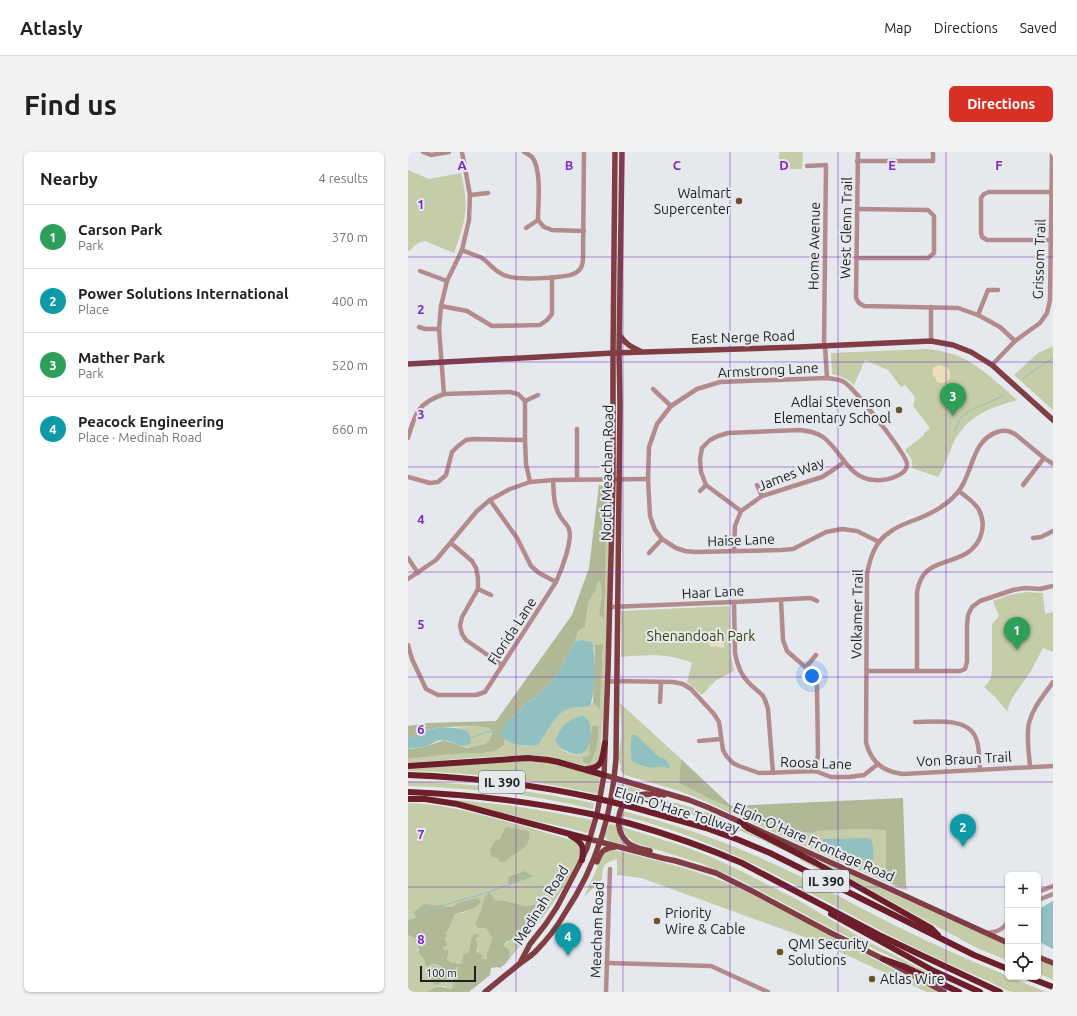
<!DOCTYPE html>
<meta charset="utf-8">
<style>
body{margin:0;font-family:Ubuntu,sans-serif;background:#f2f2f2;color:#202124}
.controls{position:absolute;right:12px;bottom:12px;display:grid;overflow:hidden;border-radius:6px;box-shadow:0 1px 3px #0004}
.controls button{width:36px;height:36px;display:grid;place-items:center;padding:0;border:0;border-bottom:1px solid #e0e0e0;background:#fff;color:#202124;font:20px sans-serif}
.scale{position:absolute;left:12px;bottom:10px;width:56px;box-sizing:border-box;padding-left:4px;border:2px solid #1c1e20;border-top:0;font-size:11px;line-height:14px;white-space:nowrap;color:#1c1e20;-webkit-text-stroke:3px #e5e9ee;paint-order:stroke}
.you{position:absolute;left:404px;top:524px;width:14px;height:14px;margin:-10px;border:3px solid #fff;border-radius:50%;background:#1a73e8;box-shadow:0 0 0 6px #1a73e833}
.badge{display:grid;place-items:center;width:26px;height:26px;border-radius:50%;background:#d93025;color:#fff;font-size:13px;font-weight:700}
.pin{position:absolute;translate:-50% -33px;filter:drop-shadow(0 1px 2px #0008)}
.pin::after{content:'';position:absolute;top:21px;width:14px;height:12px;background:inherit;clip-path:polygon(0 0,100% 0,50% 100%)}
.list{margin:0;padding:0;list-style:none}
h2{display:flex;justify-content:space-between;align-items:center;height:52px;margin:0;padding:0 16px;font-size:17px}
h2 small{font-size:13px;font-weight:400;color:#757577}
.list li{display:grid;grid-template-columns:26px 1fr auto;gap:12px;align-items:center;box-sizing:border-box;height:64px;padding:0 16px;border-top:1px solid #e0e0e0}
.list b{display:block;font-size:15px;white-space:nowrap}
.list p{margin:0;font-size:13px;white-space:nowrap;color:#757577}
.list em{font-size:13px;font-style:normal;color:#757577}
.icon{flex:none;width:22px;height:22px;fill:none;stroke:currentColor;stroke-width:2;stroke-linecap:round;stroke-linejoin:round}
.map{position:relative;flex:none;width:645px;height:840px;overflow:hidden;border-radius:6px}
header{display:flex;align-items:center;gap:24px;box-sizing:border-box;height:56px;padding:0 20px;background:#fff;border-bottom:1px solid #e0e0e0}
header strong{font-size:19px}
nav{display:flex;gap:22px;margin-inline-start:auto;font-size:14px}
.intro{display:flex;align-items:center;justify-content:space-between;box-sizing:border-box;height:96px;padding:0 24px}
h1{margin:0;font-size:28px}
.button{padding:10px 18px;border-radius:6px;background:#d93025;color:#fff;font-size:14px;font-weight:700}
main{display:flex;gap:24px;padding:0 24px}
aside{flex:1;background:#fff;border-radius:6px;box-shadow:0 1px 3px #0004}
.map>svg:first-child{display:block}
.green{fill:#c4cca8;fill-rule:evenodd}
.forest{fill:#b1b895}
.sand{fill:#e9dfba}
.water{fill:#90c0c0}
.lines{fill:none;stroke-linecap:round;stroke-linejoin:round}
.stream{stroke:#90c0c0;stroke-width:1}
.minor{stroke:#b48b8c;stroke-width:4.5}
.major{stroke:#803d42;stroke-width:5.5}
.highway{stroke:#6c1e29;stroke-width:6}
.highway-bridge{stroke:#6c1e29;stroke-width:6}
.grid{fill:none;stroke:#7b2cbf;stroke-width:1;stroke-opacity:0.55}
.poi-dot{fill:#6c5224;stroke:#e5e9ee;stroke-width:1.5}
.labels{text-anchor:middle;stroke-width:4;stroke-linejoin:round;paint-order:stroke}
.shield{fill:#e5e9ee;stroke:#585b5e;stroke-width:1}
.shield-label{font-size:13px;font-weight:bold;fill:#1c1e20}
.poi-label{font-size:14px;fill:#1c1e20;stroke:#e5e9ee;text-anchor:start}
.street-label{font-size:14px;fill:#1c1e20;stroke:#e5e9ee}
.park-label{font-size:14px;fill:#384002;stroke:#e5e9ee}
.grid-label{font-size:13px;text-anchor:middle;font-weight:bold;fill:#7b2cbf;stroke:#e5e9ee;stroke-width:4;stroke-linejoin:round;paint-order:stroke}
</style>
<header>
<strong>Atlasly</strong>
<nav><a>Map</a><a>Directions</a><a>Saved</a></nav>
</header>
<div class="intro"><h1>Find us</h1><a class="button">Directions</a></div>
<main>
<aside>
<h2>Nearby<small>4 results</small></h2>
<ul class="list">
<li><span class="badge" style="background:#2e9e5b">1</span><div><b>Carson Park</b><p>Park</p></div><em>370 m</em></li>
<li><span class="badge" style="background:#0f9aa8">2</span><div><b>Power Solutions International</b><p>Place</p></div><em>400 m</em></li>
<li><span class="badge" style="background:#2e9e5b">3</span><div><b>Mather Park</b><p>Park</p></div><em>520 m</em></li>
<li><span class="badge" style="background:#0f9aa8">4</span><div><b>Peacock Engineering</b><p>Place · Medinah Road</p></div><em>660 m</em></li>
</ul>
</aside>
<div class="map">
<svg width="645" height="840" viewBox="0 0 645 840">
<rect width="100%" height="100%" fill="#e5e9ee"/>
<!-- green -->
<g class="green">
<polygon points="371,0 395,0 394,17 371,17"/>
<path d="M0 18 21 27 53 21C55 28 56 36 57 43 60 63 53 82 46 101L17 89 10 91 1 99H0Z"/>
<polygon points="645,194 645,258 606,223 630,201"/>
<path d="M518 197C556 200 571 215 599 239L601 240V241L609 248C580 257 557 264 544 294 539 306 537 314 530 325L504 316C505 308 502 304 497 298L516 283V281L522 276 505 254 507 245 497 233 493 235 480 218 457 208 446 233C441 227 432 224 424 222L423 201Z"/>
<path d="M199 335 201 336 200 438 196 552 192 603C190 611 186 615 178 614L144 606 126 603 75 605 0 611V607L44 602 75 601 87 599 96 593 97 587C107 592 118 596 130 593 139 581 147 560 163 556 169 554 176 556 182 554L185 549 186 552 192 556 195 492 187 493V500L184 490 175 488 167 489 170 479 177 475 180 451 188 437 189 429 194 432V442L191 463 196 466 197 440ZM175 563 181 571 183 578 184 574H191L189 596 182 611 175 610 174 605 182 603 181 599 183 590C180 594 178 601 172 602 163 605 151 597 147 589 152 574 160 569 175 563Z"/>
<polygon points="618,440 635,441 637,462 645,460 645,500 635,496 623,519 604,546 599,559 587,545 576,535 580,531 583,526 584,518 584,472 591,464 585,449 601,443"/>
<path d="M321 454 323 504 326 519 307 529 294 543 279 530 284 511C258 501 240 503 213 505V459Z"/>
<path d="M212 551 273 607 271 631 304 648 339 663 342 660 361 670 392 680 405 681 409 679 447 677 478 678 491 734H498L500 738 493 737 287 645 268 638 217 623 212 618 213 614C209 606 212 595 213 586 214 575 212 563 212 551Z"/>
<path d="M67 574 81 576 84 579 83 586 79 592C70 594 59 598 51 593H60L63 591 59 578 46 576Z"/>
<path d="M118 609 140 611 192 624 190 642C127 629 64 620 0 619V616Z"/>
<path d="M0 629C63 631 125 639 186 651L185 657C124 642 62 636 0 634Z"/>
<polygon points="210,631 233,638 225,642 217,648 207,646"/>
<path d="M233 645 248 646 262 649 301 661 327 673 346 683 364 690 414 718V719L392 708 393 707C362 691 329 676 296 666 272 659 248 654 224 649Z"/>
<path d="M46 648C93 651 138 659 184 668L181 680H179V681L156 675 124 668 46 649Z"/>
<path d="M0 651C32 652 55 658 85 666 111 673 137 680 163 688 167 690 170 692 171 697 175 710 150 744 142 755L136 751 117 754 98 749 87 748 81 741 75 749 72 761 67 771 70 775 78 776 84 786 79 800V809C70 804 67 796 68 785L65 783 64 789 61 795V800L54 811 49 812 46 810 44 811 39 807 41 799H35V796L36 780H39C43 774 44 768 47 762L55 761 71 752 70 746C61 747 51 749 44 755L32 754 0 769ZM97 675 108 700 101 705 97 710H92L89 706 87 689 92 686Z"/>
<path d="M215 659C257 670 299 683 339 700 389 721 437 748 486 773 536 798 587 819 638 840 627 840 615 840 605 840 597 839 587 832 580 829 552 817 524 804 497 791 405 745 316 687 214 664Z"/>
<polygon points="201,672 208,673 212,685 219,693 201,689 198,686 197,684"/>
<polygon points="214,675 278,695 308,707 337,721 390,748 457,788 552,837 428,779 328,726 292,711 227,691 218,683"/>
<path d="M204 698 211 699C253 710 295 719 335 738L529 840H519L410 790 233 726 209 723V707C195 711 195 714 194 727L176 745 194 705 199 699Z"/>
<polygon points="419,712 600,794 600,809 567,795 506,762 418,713"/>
<path d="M0 783 8 787 7 791C11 798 13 809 23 812 29 813 32 813 38 818L36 821H33V828C46 828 43 824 48 815L52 814 46 826 44 837 37 834 30 835 22 837 18 840H0Z"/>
<path d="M116 784H120L102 806 101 797 97 795 96 793C101 788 109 785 116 784Z"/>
<polygon points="630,808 645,814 645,828 630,821"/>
</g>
<!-- forest -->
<g class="forest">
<polygon points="191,333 199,335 197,440 196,467 191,463 194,442 193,432 190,429 188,437 180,451 177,475 170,479 167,489 147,526 126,547 117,551 113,558 105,565 93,581 97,587 96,593 87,599 75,601 44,602 0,607 0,597 16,595 36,588 51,593 55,595 59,596 78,592 83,586 84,579 81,576 67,574 34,575 18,578 0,586 0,574 20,571 88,569 164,463 181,416"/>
<polygon points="195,492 192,557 186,552 185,549 187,493"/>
<path d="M184 574H191L189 596 182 612 175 610 174 605 182 603C180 598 183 580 184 574Z"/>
<polygon points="273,607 323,654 495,646 498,734 491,734 478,729 478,678 447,677 409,679 405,681 392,680 361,670 342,660 340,663 304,648 271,631"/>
<path d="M97 675 120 679C123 683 121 690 118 694 111 700 104 702 97 710H92L89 706 84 705 82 698 87 689 92 686Z"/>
<polygon points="117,719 124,724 101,732 100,725"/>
<path d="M81 740 87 748 98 749 117 754 136 751 142 755 120 784H116L111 789 107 786 98 790 96 793 97 795 101 797 102 806 96 813 92 816 89 815 83 816 82 823 61 840H18C25 834 35 834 44 837L46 826 51 815H48V817C41 824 46 828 33 828V831L29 833C25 831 23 830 22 825L26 821 30 820 33 821H36L38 818C34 814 28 812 23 812L21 814 17 813V809L11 801V798L7 790 8 787 0 783V769L8 766 6 760 16 752 44 755C51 749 61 747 70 746L73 750C68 756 56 760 47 762 44 768 43 774 39 780H37L39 784 36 787 38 789 39 793 35 796 36 799 39 797 41 799 39 807 44 811 46 810 49 812 54 811 55 803 61 800C61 794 63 788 65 783L68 782 71 783V785H68V788L69 789C70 793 68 796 69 800 73 801 74 803 75 807H77L79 808V801L84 786 78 776H70L67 771 72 761 75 749Z"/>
</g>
<!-- sand -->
<g class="sand">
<path d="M529 213H532L534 214 538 215 542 219V226C539 231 535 232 529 230L527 225 525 224 524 218 526 215 529 214Z"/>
<path d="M309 480 315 482V491L316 493V495L313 496 312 495H303C298 489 301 482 309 480Z"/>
</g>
<!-- water -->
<g class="water">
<path d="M175 488 184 490C188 501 187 543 182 554 176 556 170 554 163 556 147 560 139 581 130 593 121 595 103 593 96 586 95 585 94 583 93 581L95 574 113 558 117 551 126 547 147 526 167 489Z"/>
<path d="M175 563C177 565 179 568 181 570 185 580 183 601 171 602 166 603 163 601 158 599 153 597 150 594 147 589 152 574 160 568 175 563Z"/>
<path d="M34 575 46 576 59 578 62 584 63 591C54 598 44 588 35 588 28 588 23 593 16 595 11 596 5 595 0 597V586L18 578Z"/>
<polygon points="224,583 228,583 251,605 257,607 260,611 262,615 260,616 251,614 243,616 232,613 224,609 223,606 223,588"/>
<path d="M415 686 416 687 459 686C460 687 461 687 462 687 466 690 466 707 464 711L414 689Z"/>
<polygon points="645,749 645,797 630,789 630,759 636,754"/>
</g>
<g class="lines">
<!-- stream -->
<g class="stream">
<polyline points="615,226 645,206"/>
<polyline points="547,278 553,265 563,258 595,244"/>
<path d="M62 586C74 583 79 576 93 581"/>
<polyline points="0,769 8,766 32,754 81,740 124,724"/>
</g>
<!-- minor -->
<g class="minor">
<polyline points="15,0 23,3 41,0"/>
<path d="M116 0C119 2 122 3 124 5 134 17 130 53 130 68L136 75 144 78 176 79"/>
<polyline points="450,0 448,146 451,151 456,154 550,156 570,163 592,175 607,189"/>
<polyline points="449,9 525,9 525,0"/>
<polyline points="399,14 418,13 416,194"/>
<polyline points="62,43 80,41"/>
<polyline points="118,76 130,68"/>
<polyline points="643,88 579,88 574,85 573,81 573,46 576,42 581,40 644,40"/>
<path d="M54 98C60 101 68 103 74 106 83 112 87 121 99 124 110 128 160 127 169 120 174 117 175 111 175 106L176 0"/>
<polyline points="448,106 520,106 526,101 526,64 520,58 449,57"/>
<polyline points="12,119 39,129"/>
<polyline points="33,154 59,159 84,174 132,173 139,168 144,162 144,125"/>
<polyline points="523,155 523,189"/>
<polyline points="570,163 580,138 590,138"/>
<polyline points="11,175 17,177 31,177"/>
<polyline points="417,194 419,226"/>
<polyline points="584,213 607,189 632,171 639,161 642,148 644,0"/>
<polyline points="245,237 263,254"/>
<polyline points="36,242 31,177 33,154 39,129 54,98 61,68 62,43 54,0"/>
<polyline points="117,249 130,243"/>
<polyline points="169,277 169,327"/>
<path d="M0 286C7 261 10 251 36 242L102 240 110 242 117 249V288L118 312 122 330"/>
<path d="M645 312 636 306 607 282C600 278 596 278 589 280 563 289 565 322 550 340 538 355 521 363 504 369 496 372 488 375 482 380 467 389 462 406 459 422L458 590C461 603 469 615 482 619 486 621 491 621 495 622L645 614"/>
<polyline points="0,325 22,331 30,330 38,323 44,300 50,294 58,288 66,287 117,288"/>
<polyline points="349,333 354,344"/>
<polyline points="615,333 636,306"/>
<polyline points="292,339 298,333"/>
<polyline points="82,348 109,386 123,414 131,421 148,430"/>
<path d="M333 359 298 333 293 320 292 307 294 296 302 288 310 284 320 281 392 278C400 279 408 280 415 285 434 299 440 327 467 328 476 329 500 324 499 312 499 303 446 236 436 230 432 227 424 227 419 226L312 230 289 237 263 254 249 272 241 295 240 327 242 364 247 378 254 387 268 396 277 399 287 400 373 398 385 397 418 380 434 377 449 379 471 390"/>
<polyline points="625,386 633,385 645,379"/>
<polyline points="43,391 64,409 68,416 70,426 70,437 54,465 52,474 54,482 58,488 94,513"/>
<polyline points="326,399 327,374 333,359 354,344 414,325 425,318 436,310"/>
<polyline points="241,401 254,387"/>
<polyline points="0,406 10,421"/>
<polyline points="0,427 28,408 69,359 82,348 102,337 122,330 145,328 240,327"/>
<polyline points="70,437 83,443"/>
<polyline points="373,448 375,488 379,499 404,521 409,534 410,603 407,619"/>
<path d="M326 450 327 501C329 512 332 522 340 530 351 542 355 538 360 557L365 621"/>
<polyline points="202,455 326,450 403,446 409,449"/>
<path d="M0 493 4 507 18 537 30 543H68L77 540 148 430C153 419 165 389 161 377 159 372 154 368 152 364 145 352 146 341 145 328"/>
<polyline points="398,515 408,503"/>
<polyline points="459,519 552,519 557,517 559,510 559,473 560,463 564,455 572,449 605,438 617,436 632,437 645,434"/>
<path d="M509 519V440C514 408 538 414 559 401 573 392 579 374 571 358 567 350 558 345 551 339"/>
<polyline points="199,530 206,529 265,530 275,532 283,537 306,562 311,570 315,598 319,605 325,611 331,614 351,621 407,619 423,625 441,625 456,623 470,612"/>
<polyline points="252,550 253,530"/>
<path d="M507 570C524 570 558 565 567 584 572 593 571 607 572 618"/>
<polyline points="291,589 313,587"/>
<path d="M622 615C621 601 618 584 621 571 625 555 636 543 645 530"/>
<polyline points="630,740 645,734"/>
<polyline points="630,748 645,742"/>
<path d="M579 781C589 780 595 778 600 769"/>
<polyline points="199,811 303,814 360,840"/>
<polyline points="198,840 202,717"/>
</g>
<!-- major -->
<g class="major">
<path d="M212 184C218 192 223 195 232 199"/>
<polyline points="0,212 205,201 391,195 523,189 545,193 563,200 584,213 645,268"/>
<polyline points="196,623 281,648 299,655 482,737 600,791"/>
<polyline points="181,687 254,706 268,709 308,721 344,739 423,781 475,807 536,840"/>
<path d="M242 699C234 697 225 696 219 690 206 677 208 653 225 645 234 640 246 643 256 643"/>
<path d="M189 710C193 700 195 696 207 695"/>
<polyline points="630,805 645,811"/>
<polyline points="113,809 122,792 137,773 149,755 171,713 179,696 189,662 196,623 200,518 205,328 205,201 207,0"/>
<path d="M77 840C88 831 99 822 110 813 116 808 122 805 127 800 139 788 149 775 157 761 189 713 204 663 208 606L212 251 211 201 214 0"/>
</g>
<!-- highway -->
<g class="highway">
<polyline points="0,614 120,606 140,608 150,610 196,623"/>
<path d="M179 617C196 616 194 605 197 591"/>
<path d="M0 623C63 625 126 633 187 646"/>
<path d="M0 640C62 642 123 650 183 662"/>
<polyline points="0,647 17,647 49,652 181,687"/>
<polyline points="224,655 298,676 331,688 362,701 566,803 600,817"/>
<polyline points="332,670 340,676 408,711 523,776 530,783"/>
<path d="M220 671C259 682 297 695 334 711L471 783 515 804 592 840"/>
<path d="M163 684C175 691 176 694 174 708"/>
<polyline points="423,762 526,819 572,840"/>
<polyline points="475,807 495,814 551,840"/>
<polyline points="619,825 645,835"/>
</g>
<!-- highway-bridge -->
<g class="highway-bridge">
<polyline points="187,646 224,655"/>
<polyline points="183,662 220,671"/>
</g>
</g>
<!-- grid -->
<path class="grid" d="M108 0V840M215 0V840M322 0V840M430 0V840M538 0V840M0 105H645M0 210H645M0 315H645M0 420H645M0 525H645M0 630H645M0 735H600M630 735H645"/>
<!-- markers -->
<g class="poi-dot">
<circle cx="331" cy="49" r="4"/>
<circle cx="491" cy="258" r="4"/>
<circle cx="249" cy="769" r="4"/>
<circle cx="372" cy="800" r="4"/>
<circle cx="464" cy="827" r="4"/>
</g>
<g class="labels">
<!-- shield labels -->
<g class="shield">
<rect x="71" y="619" width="46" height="22" rx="3"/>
<rect x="395" y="718" width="46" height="22" rx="3"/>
</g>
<g class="shield-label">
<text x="94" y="635">IL 390</text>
<text x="418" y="734">IL 390</text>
</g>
<!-- poi labels -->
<g class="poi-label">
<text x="323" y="46" text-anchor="end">Walmart<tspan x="323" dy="16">Supercenter</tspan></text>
<text x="483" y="255" text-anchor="end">Adlai Stevenson<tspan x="483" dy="16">Elementary School</tspan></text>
<text x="257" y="766">Priority<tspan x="257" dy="16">Wire &amp; Cable</tspan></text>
<text x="380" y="797">QMI Security<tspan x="380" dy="16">Solutions</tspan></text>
<text x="472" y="832">Atlas Wire</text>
</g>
<!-- street labels -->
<g class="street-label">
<text transform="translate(438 76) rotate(-89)" y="5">West Glenn Trail</text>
<text transform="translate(406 94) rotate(-89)" y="5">Home Avenue</text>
<text transform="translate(631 107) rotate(-88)" y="5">Grissom Trail</text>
<text transform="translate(335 185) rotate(-2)" y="5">East Nerge Road</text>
<text transform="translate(360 218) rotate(-3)" y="5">Armstrong Lane</text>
<text transform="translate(199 321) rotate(-89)" y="5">North Meacham Road</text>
<text transform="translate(383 322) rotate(-21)" y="5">James Way</text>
<text transform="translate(333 388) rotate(-2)" y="5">Haise Lane</text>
<text transform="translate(305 440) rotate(-3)" y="5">Haar Lane</text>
<text transform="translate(449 462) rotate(-89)" y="5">Volkamer Trail</text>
<text transform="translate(104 479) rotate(-57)" y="5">Florida Lane</text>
<text transform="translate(556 607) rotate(-3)" y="5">Von Braun Trail</text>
<text transform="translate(408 611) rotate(2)" y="5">Roosa Lane</text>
<text transform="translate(269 658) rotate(17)" y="5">Elgin-O'Hare Tollway</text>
<text transform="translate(406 690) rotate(24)" y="5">Elgin-O'Hare Frontage Road</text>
<text transform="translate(133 753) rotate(-58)" y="5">Medinah Road</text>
<text transform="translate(189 778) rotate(-88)" y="5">Meacham Road</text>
</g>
<!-- park labels -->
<g class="park-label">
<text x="293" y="489">Shenandoah Park</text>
</g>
</g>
<g class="grid-label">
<text x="54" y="18">A</text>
<text x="161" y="18">B</text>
<text x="269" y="18">C</text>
<text x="376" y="18">D</text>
<text x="484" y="18">E</text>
<text x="591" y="18">F</text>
<text x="13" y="57">1</text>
<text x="13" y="162">2</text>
<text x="13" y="267">3</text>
<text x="13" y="372">4</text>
<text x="13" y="477">5</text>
<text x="13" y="582">6</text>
<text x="13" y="687">7</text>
<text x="13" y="792">8</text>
</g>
</svg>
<div class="controls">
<button>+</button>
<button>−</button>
<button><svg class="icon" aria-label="locate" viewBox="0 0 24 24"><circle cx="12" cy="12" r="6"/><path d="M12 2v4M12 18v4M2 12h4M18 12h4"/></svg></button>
</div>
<div class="scale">100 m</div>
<div class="you"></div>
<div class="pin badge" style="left:609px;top:498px;background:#2e9e5b">1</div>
<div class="pin badge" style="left:555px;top:695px;background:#0f9aa8">2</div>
<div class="pin badge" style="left:545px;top:264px;background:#2e9e5b">3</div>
<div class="pin badge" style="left:160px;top:804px;background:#0f9aa8">4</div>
</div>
</main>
